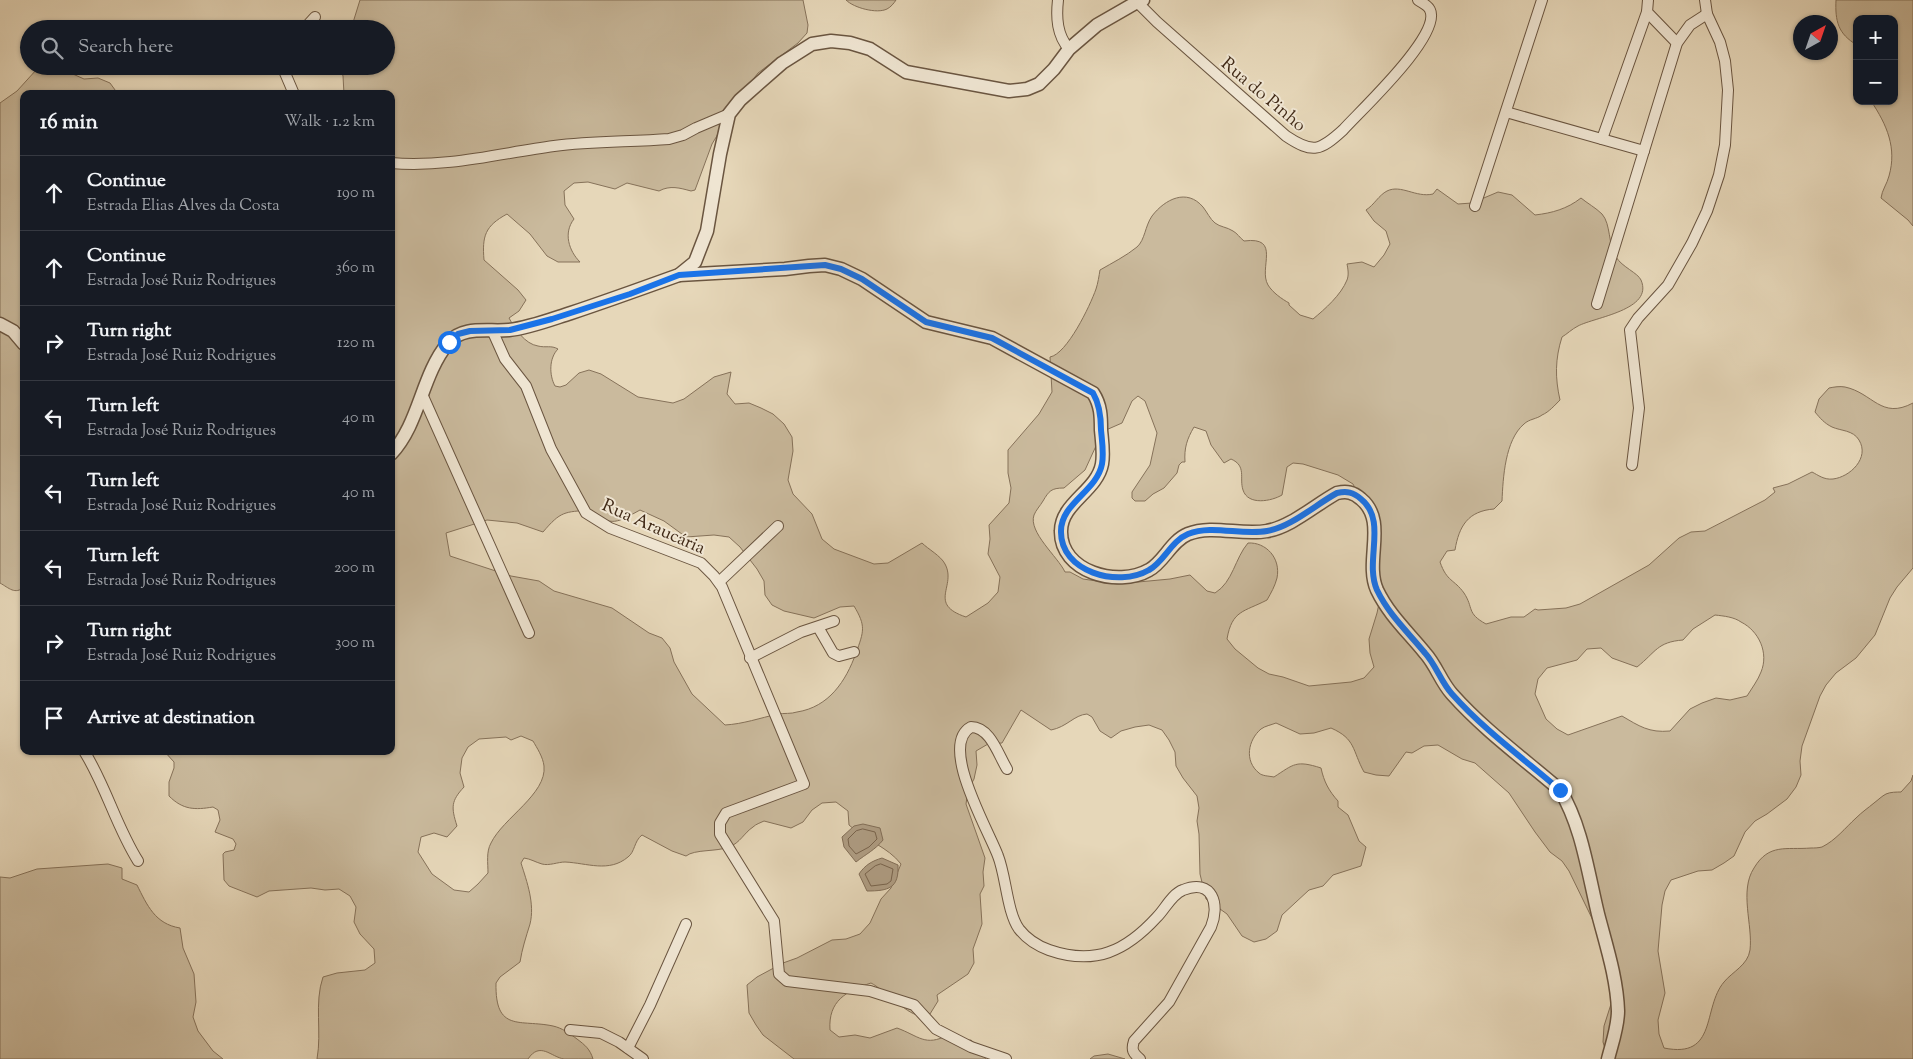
<!DOCTYPE html>
<meta charset="utf-8">
<style>
body{margin:0;font-family:"Sorts Mill Goudy",serif;background:#242831;color:#f1f3f6}
.controls{position:absolute;right:15px;top:15px;display:grid;overflow:hidden;border-radius:10px;box-shadow:0 1px 4px #0004}
.controls button{width:45px;height:45px;display:grid;place-items:center;padding:0;border:0;border-bottom:1px solid #363941;background:#171b24;color:#f1f3f6;font:25px sans-serif}
.compass{position:absolute;left:1793px;top:15px;width:45px;height:45px;border-radius:50%;background:#171b24;box-shadow:0 1px 4px #0004;rotate:40deg}
.stop{position:absolute;width:15px;height:15px;margin:-11px;border:4px solid #1a73e8;border-radius:50%;background:#fff}
.stop.end{background:#1a73e8;border-color:#fff;box-shadow:0 1px 5px #0008}
.list{margin:0;padding:0;list-style:none}
h2{display:flex;justify-content:space-between;align-items:center;height:65px;margin:0;padding:0 20px;font-size:21px}
h2 small{font-size:16px;font-weight:400;color:#9ea1a6}
.list li{display:grid;grid-template-columns:32px 1fr auto;gap:15px;align-items:center;box-sizing:border-box;height:75px;padding:0 20px;border-top:1px solid #363941}
.list b{display:block;font-size:19px;white-space:nowrap}
.list p{margin:0;font-size:16px;white-space:nowrap;color:#9ea1a6}
.list em{font-size:16px;font-style:normal;color:#9ea1a6}
.icon{flex:none;width:28px;height:28px;fill:none;stroke:currentColor;stroke-width:2;stroke-linecap:round;stroke-linejoin:round}
.map{position:relative;flex:none;width:1913px;height:1059px;overflow:hidden}
.search{position:absolute;background:#171b24;box-shadow:0 1px 4px #0004;left:20px;top:20px;width:375px;height:55px;display:flex;align-items:center;gap:12px;box-sizing:border-box;padding:0 18px;border-radius:28px;color:#9ea1a6;font-size:19px}
.panel{position:absolute;background:#171b24;box-shadow:0 1px 4px #0004;left:20px;top:90px;width:375px;height:665px;border-radius:10px}
.map>svg:first-child{display:block}
.green{fill:#caba9d;stroke:#86725a;fill-rule:evenodd}
.water{fill:#ae9c82;stroke:#826e57}
.lines{fill:none;stroke-linecap:round;stroke-linejoin:round}
.shore{stroke:#78634c;stroke-width:1}
.minor-casing{stroke:#6a5540;stroke-width:12}
.tertiary-casing{stroke:#6a5540;stroke-width:15}
.minor{stroke:#efe5d2;stroke-width:10}
.tertiary{stroke:#efe5d2;stroke-width:12}
.route{stroke:#1a73e8;stroke-width:6}
.labels{text-anchor:middle;stroke-width:4;stroke-linejoin:round;paint-order:stroke}
.street-label{font-size:18px;fill:#412a17;stroke:#efe5d2}
</style>
<div class="map">
<svg width="1913" height="1059" viewBox="0 0 1913 1059">
<rect width="100%" height="100%" fill="#e6d7b9"/>
<filter id="stains"><feTurbulence type="fractalNoise" baseFrequency=".004" numOctaves="4"/><feColorMatrix values="0 0 0 0 .2 0 0 0 0 .09 0 0 0 0 .02 0 0 0 .5 -.17"/></filter>
<radialGradient id="worn" r=".72"><stop offset=".6" stop-color="#630" stop-opacity="0"/><stop offset="1" stop-color="#630" stop-opacity=".3"/></radialGradient>
<!-- green -->
<g class="green">
<path d="M360 0H803L808 25 807 33 798 43 758 73 742 94 712 144 695 190 691 191C680 188 670 185 659 191L627 183 615 189 588 182 574 183 564 191 565 205 574 219C563 233 569 251 580 262H558L547 256 530 234 507 214C485 226 482 236 484 260L518 290 526 300 519 311 509 318C515 329 525 344 538 346 546 348 551 345 558 349 549 358 549 375 555 386L560 387 566 385 579 373 589 370 601 374 638 397 673 403 684 399 714 377 731 372 727 394 735 404 749 403 761 408 773 414 784 424 792 437 793 451 788 480 793 494 812 514 822 539 834 549 874 564 888 563 922 543C928 549 941 556 945 564 957 586 927 604 966 617L988 603 998 592 1000 577 988 554 990 539 989 525 1009 503 1011 488 1008 473V450L1039 414 1052 392 1050 357C1067 354 1090 306 1096 289 1098 283 1099 276 1100 270 1112 263 1126 256 1137 247 1145 240 1145 226 1152 216 1165 199 1187 188 1203 207 1207 212 1210 219 1215 223 1220 227 1227 227 1233 231 1237 233 1240 238 1244 241 1282 236 1258 268 1268 285 1273 293 1282 299 1289 303V305L1300 315 1313 319C1325 309 1341 295 1347 280 1349 275 1348 269 1347 264L1362 262 1374 267 1384 255 1390 244 1386 231 1374 221 1366 210C1374 205 1379 195 1387 191 1401 184 1416 198 1433 194L1437 189 1458 204 1472 203 1498 192 1512 195 1535 215C1552 213 1567 209 1581 198 1587 203 1596 208 1602 214 1611 224 1608 245 1616 257 1622 267 1638 273 1641 280 1654 310 1595 317 1578 326 1572 329 1567 334 1562 337 1555 359 1555 378 1560 400 1555 405 1549 412 1542 415 1537 419 1529 419 1524 424 1505 440 1503 478 1502 501L1494 509C1468 511 1459 526 1455 550L1447 551 1440 562C1447 582 1454 579 1464 593 1474 608 1466 613 1486 624L1511 617H1524L1535 609 1538 610 1566 608 1580 604 1649 565 1679 538 1691 532 1705 531 1765 500 1775 492 1773 488 1788 484 1812 472C1818 475 1824 480 1833 479 1850 477 1870 458 1859 440 1853 430 1841 431 1832 427 1824 423 1820 418 1815 412L1819 399 1829 388C1834 387 1840 386 1845 387 1873 393 1881 420 1913 403V568L1897 587 1890 598 1875 635 1856 658 1836 673 1826 685 1820 696 1802 746 1800 761 1801 775 1796 787 1787 799 1767 814 1755 821 1745 832 1734 856 1724 863 1712 870 1698 871 1671 880 1665 891 1662 905 1658 951 1665 993 1658 1020 1659 1034 1664 1048C1718 1059 1702 1008 1724 982 1732 972 1748 965 1750 950 1753 925 1739 891 1754 868 1769 843 1786 850 1811 848 1814 848 1818 848 1822 847 1836 840 1845 828 1856 818 1862 812 1868 808 1874 803 1878 800 1882 796 1886 794 1890 792 1897 792 1901 792L1911 781 1913 775V1059H1608L1603 1042 1604 1026 1612 1001 1605 945 1569 871 1562 861 1550 852 1535 832 1509 793 1475 763 1462 759 1438 745 1424 746 1412 753 1406 752 1389 776 1376 775 1364 772C1352 750 1356 739 1331 728L1314 733 1300 734 1276 723C1271 725 1265 726 1261 729 1248 740 1244 761 1259 773 1262 776 1269 776 1274 777 1294 764 1296 760 1321 768 1324 782 1329 791 1338 801V807L1348 815 1359 841 1366 847 1361 866 1333 875 1323 886 1309 890 1282 915 1277 931 1266 939 1254 942 1242 936 1227 914 1206 899 1200 874 1199 834 1197 821 1199 808 1197 796 1183 778 1176 766 1175 752 1169 740 1162 730 1149 725 1135 727 1121 731 1111 738 1100 731 1092 717 1087 714C1074 715 1067 727 1051 730L1021 710 1002 743 988 744 976 751 977 765 974 779 968 790 966 804 985 858 983 872 984 886 980 894 982 924 973 949 974 963 968 974 937 995 938 1001 930 1014C926 1014 921 1015 918 1015 907 1014 883 989 871 983 846 991 828 1001 830 1030L839 1037 855 1035 870 1038 897 1028C919 1036 925 1047 948 1035L958 1041 971 1040 980 1048 986 1059H794L763 1035 756 1025 749 1013 747 985 757 977 783 963 797 958 832 940 846 939 860 934 870 923 881 899 891 888 901 864C888 847 865 840 849 825L848 811 836 802 822 803 812 810 803 822 791 828 764 821C760 823 756 824 753 827 744 833 740 843 729 847 716 852 695 849 686 856L672 851 642 835C634 841 635 852 628 857 609 873 587 863 565 862 558 862 549 866 542 864 535 862 531 859 524 858L521 863C527 882 535 904 530 924 526 937 522 949 520 962L500 977 496 983C495 1033 520 1019 553 1026 562 1028 569 1033 577 1039 585 1045 590 1049 593 1059 584 1059 573 1059 564 1059 551 1057 540 1041 528 1059H317C322 1032 314 1003 323 977L337 973 365 970 375 963 374 949 360 934 354 922 356 907 350 896 339 889 325 890 311 888 269 891 257 897 229 886 224 880 223 854 225 852 234 850 236 844 233 839 215 832 220 820 218 810 213 807C195 810 183 810 169 796V782L174 768V762L164 751H391V94H344L343 76 340 66H386V29H351ZM1138 396 1145 401 1157 433 1150 465 1132 492V498L1135 501H1145L1153 494 1164 488 1177 473 1179 465 1182 462H1185C1184 448 1187 439 1194 427L1206 431 1211 445 1224 463 1231 459C1247 466 1239 478 1243 490 1248 506 1272 501 1282 495L1287 467 1293 463 1303 464 1338 475 1353 484 1363 505 1373 544 1380 599 1377 613 1369 639 1370 653 1374 667 1364 678 1351 682 1309 686 1283 677 1269 674 1258 668 1235 649 1227 639C1232 610 1244 612 1267 600 1271 593 1275 586 1277 578 1281 558 1266 542 1248 543 1235 558 1233 582 1215 593L1207 591 1190 575 1170 579 1117 584 1083 579 1070 572H1065C1058 557 1028 532 1034 515 1036 510 1040 506 1043 501 1049 491 1051 488 1064 488L1085 470 1101 435 1106 430 1122 423 1132 401ZM591 510C611 528 618 522 640 510L664 521 686 537 714 535 729 537 740 547 757 569 764 581 765 595 772 605 784 611 814 618 840 607 854 606C866 626 864 631 856 653 846 681 829 707 797 712 791 714 784 713 778 714 760 718 743 724 725 725L692 694 674 662 670 648 662 638 649 633 612 608 554 591 539 581 511 576 450 556 446 533 487 520 517 523 543 532C561 511 564 512 591 510ZM1715 615C1724 616 1734 617 1741 622 1759 631 1769 653 1761 672 1758 680 1752 688 1747 696L1730 700 1716 698 1702 703 1690 709 1670 731C1649 733 1639 726 1622 716L1568 735 1557 729 1546 719 1535 694 1538 679 1547 668 1577 660 1587 649 1601 648 1612 658 1637 667C1656 652 1657 642 1683 640L1693 629ZM521 736 533 741C537 748 543 757 544 766 547 794 503 818 491 843 486 852 488 863 488 873L478 884 469 892 454 890 432 874 418 852 421 837 434 833 447 837 457 826C451 807 451 801 464 787L460 773 462 758 468 747 479 739 506 737 511 740Z"/>
<path d="M846 0H896C894 3 891 7 887 9 877 14 854 8 846 0Z"/>
<path d="M1836 0H1913V226L1908 220 1881 198C1882 190 1887 184 1889 176 1897 148 1887 125 1871 101H1894V19H1857V45C1838 34 1835 21 1836 0Z"/>
<path d="M42 66H55L84 79 98 78 110 83 118 94H24V587C15 595 9 588 0 583V103L17 91 37 69Z"/>
<path d="M108 864 122 868V879L137 885C147 905 155 924 180 928L183 948 194 974 196 1002 193 1017 198 1031 213 1051 223 1059H0V877L10 878 37 869Z"/>
<polygon points="1108,1054 1125,1059 1090,1059 1094,1056"/>
</g>
<!-- water -->
<g class="water">
<path d="M863 824 880 828 883 840C875 850 866 854 856 862L844 847 842 837 854 826Z"/>
<path d="M882 858 898 865C899 888 889 891 867 891L859 874C865 865 872 861 882 858Z"/>
</g>
<g class="lines">
<!-- shore -->
<g class="shore">
<polygon points="863,829 875,832 877,839 869,847 856,854 849,846 848,839 856,831"/>
<polygon points="881,864 893,869 891,881 887,884 871,886 865,874 875,866"/>
</g>
<!-- minor casing -->
<g class="minor-casing">
<g id="minor">
<path d="M1058 0C1056 18 1057 35 1069 49"/>
<polyline points="1648,0 1647,12 1677,43"/>
<path d="M1137 2 1157 22 1286 136C1313 154 1320 151 1343 130 1360 111 1442 35 1430 10 1428 5 1422 3 1418 0"/>
<polyline points="304,29 315,17"/>
<polyline points="282,66 294,94"/>
<polyline points="1506,112 1644,151"/>
<polyline points="1602,139 1647,12"/>
<path d="M391 163C446 168 501 153 554 146 592 141 631 142 669 139L683 135 696 128 729 114"/>
<polyline points="1475,206 1542,0"/>
<polyline points="1597,304 1677,43 1690,25 1707,14"/>
<polyline points="492,330 505,359 526,386 551,449 586,513 610,528 701,563 714,576 722,587 804,784 726,813 720,823 720,834 774,921 779,974 787,981 870,991 914,1005 936,1029 971,1047 1006,1059"/>
<polyline points="422,394 529,633"/>
<polyline points="1632,465 1639,408 1630,330 1638,318 1668,285 1692,243 1707,211 1719,175 1725,145 1728,90 1725,61 1720,42 1707,14 1705,0"/>
<polyline points="719,582 778,526"/>
<polyline points="818,627 833,653 839,656 854,652"/>
<polyline points="750,658 801,632 834,621"/>
<path d="M84 751C106 786 116 826 138 861"/>
<path d="M1007 769C998 754 990 727 971 727 938 745 989 831 998 856 1006 876 1007 912 1019 929 1026 938 1038 946 1049 950 1095 966 1126 951 1157 917 1165 909 1172 894 1183 890 1213 878 1220 905 1211 927L1169 1002 1134 1041C1131 1050 1133 1053 1140 1059"/>
<polyline points="570,1030 601,1033 619,1042 643,1059"/>
<polyline points="628,1048 650,1005 686,924"/>
</g>
</g>
<!-- tertiary casing -->
<g class="tertiary-casing">
<g id="tertiary">
<path d="M679 275 785 269 809 266 825 265 841 269 862 279 926 322 992 338 1093 393C1101 405 1101 417 1101 430 1102 441 1104 453 1102 464 1097 491 1061 503 1061 531 1060 572 1118 588 1149 570 1164 562 1171 541 1188 534 1213 524 1241 536 1267 531 1291 527 1315 505 1337 493 1347 491 1353 492 1361 499 1388 521 1364 561 1377 590 1389 615 1408 632 1425 653 1436 665 1441 682 1452 694 1484 730 1524 759 1560 790 1582 826 1588 873 1598 914 1606 945 1617 978 1618 1011 1618 1027 1612 1043 1608 1059"/>
<polyline points="0,324 13,331 24,344"/>
<path d="M391 454C420 423 421 376 448 343 463 325 488 332 509 330 529 328 552 319 571 313 607 301 643 288 679 275L695 262 707 231 720 154 729 114 740 100 782 63 812 44 831 41 850 43 870 49 906 72 1009 91 1027 89 1039 84 1054 69 1069 49 1097 25 1137 2 1143 0"/>
</g>
</g>
<!-- minor -->
<use href="#minor" class="minor"/>
<!-- tertiary -->
<use href="#tertiary" class="tertiary"/>
</g>
<g class="lines">
<!-- route -->
<path class="route" d="M449 342 458 334 470 331 510 330 552 319 630 294 679 275 825 265 841 269 862 279 926 322 992 338 1093 393C1100 405 1101 417 1101 430 1102 441 1104 453 1102 464 1097 491 1061 503 1061 531 1060 572 1118 588 1149 570 1164 562 1171 541 1188 534 1213 524 1241 536 1267 531 1291 527 1315 505 1337 493 1347 491 1353 492 1361 499 1388 521 1364 561 1377 590 1389 615 1408 632 1425 653 1436 665 1441 682 1452 694 1484 730 1524 759 1560 790"/>
</g>
<g class="labels">
<!-- street labels -->
<g class="street-label">
<text transform="translate(1264 94) rotate(40)" y="6">Rua do Pinho</text>
<text transform="translate(654 526) rotate(24)" y="6">Rua Araucária</text>
</g>
</g>
<rect width="100%" height="100%" filter="url(#stains)"/>
<rect width="100%" height="100%" fill="url(#worn)"/>
</svg>
<div class="controls">
<button>+</button>
<button>−</button>
</div>
<svg class="compass" viewBox="-18 -18 36 36"><path d="M0-13l5 13h-10z" fill="#e53935"/><path d="M0 13l5-13h-10z" fill="#9ea1a6"/></svg>
<div class="stop" style="left:449px;top:342px"></div>
<div class="stop end" style="left:1560px;top:790px"></div>
<div class="search"><svg class="icon" aria-label="search" viewBox="0 0 24 24"><circle cx="10" cy="10" r="6"/><path d="M15 15l6 6"/></svg>Search here</div>
<section class="panel">
<h2>16 min<small>Walk · 1.2 km</small></h2>
<ul class="list">
<li><svg class="icon" aria-label="ahead" viewBox="0 0 24 24"><path d="M12 20V5M6 11l6-6 6 6"/></svg><div><b>Continue</b><p>Estrada Elias Alves da Costa</p></div><em>190 m</em></li>
<li><svg class="icon" aria-label="ahead" viewBox="0 0 24 24"><path d="M12 20V5M6 11l6-6 6 6"/></svg><div><b>Continue</b><p>Estrada José Ruiz Rodrigues</p></div><em>360 m</em></li>
<li><svg class="icon" aria-label="right" viewBox="0 0 24 24"><path d="M7 20v-9h11M14 6l5 5-5 5"/></svg><div><b>Turn right</b><p>Estrada José Ruiz Rodrigues</p></div><em>120 m</em></li>
<li><svg class="icon" aria-label="left" viewBox="0 0 24 24"><path d="M17 20v-9H6M10 6l-5 5 5 5"/></svg><div><b>Turn left</b><p>Estrada José Ruiz Rodrigues</p></div><em>40 m</em></li>
<li><svg class="icon" aria-label="left" viewBox="0 0 24 24"><path d="M17 20v-9H6M10 6l-5 5 5 5"/></svg><div><b>Turn left</b><p>Estrada José Ruiz Rodrigues</p></div><em>40 m</em></li>
<li><svg class="icon" aria-label="left" viewBox="0 0 24 24"><path d="M17 20v-9H6M10 6l-5 5 5 5"/></svg><div><b>Turn left</b><p>Estrada José Ruiz Rodrigues</p></div><em>200 m</em></li>
<li><svg class="icon" aria-label="right" viewBox="0 0 24 24"><path d="M7 20v-9h11M14 6l5 5-5 5"/></svg><div><b>Turn right</b><p>Estrada José Ruiz Rodrigues</p></div><em>300 m</em></li>
<li><svg class="icon" aria-label="arrive" viewBox="0 0 24 24"><path d="M6 21V4h12l-3 4 3 4H6"/></svg><div><b>Arrive at destination</b></div></li>
</ul>
</section>
</div>
